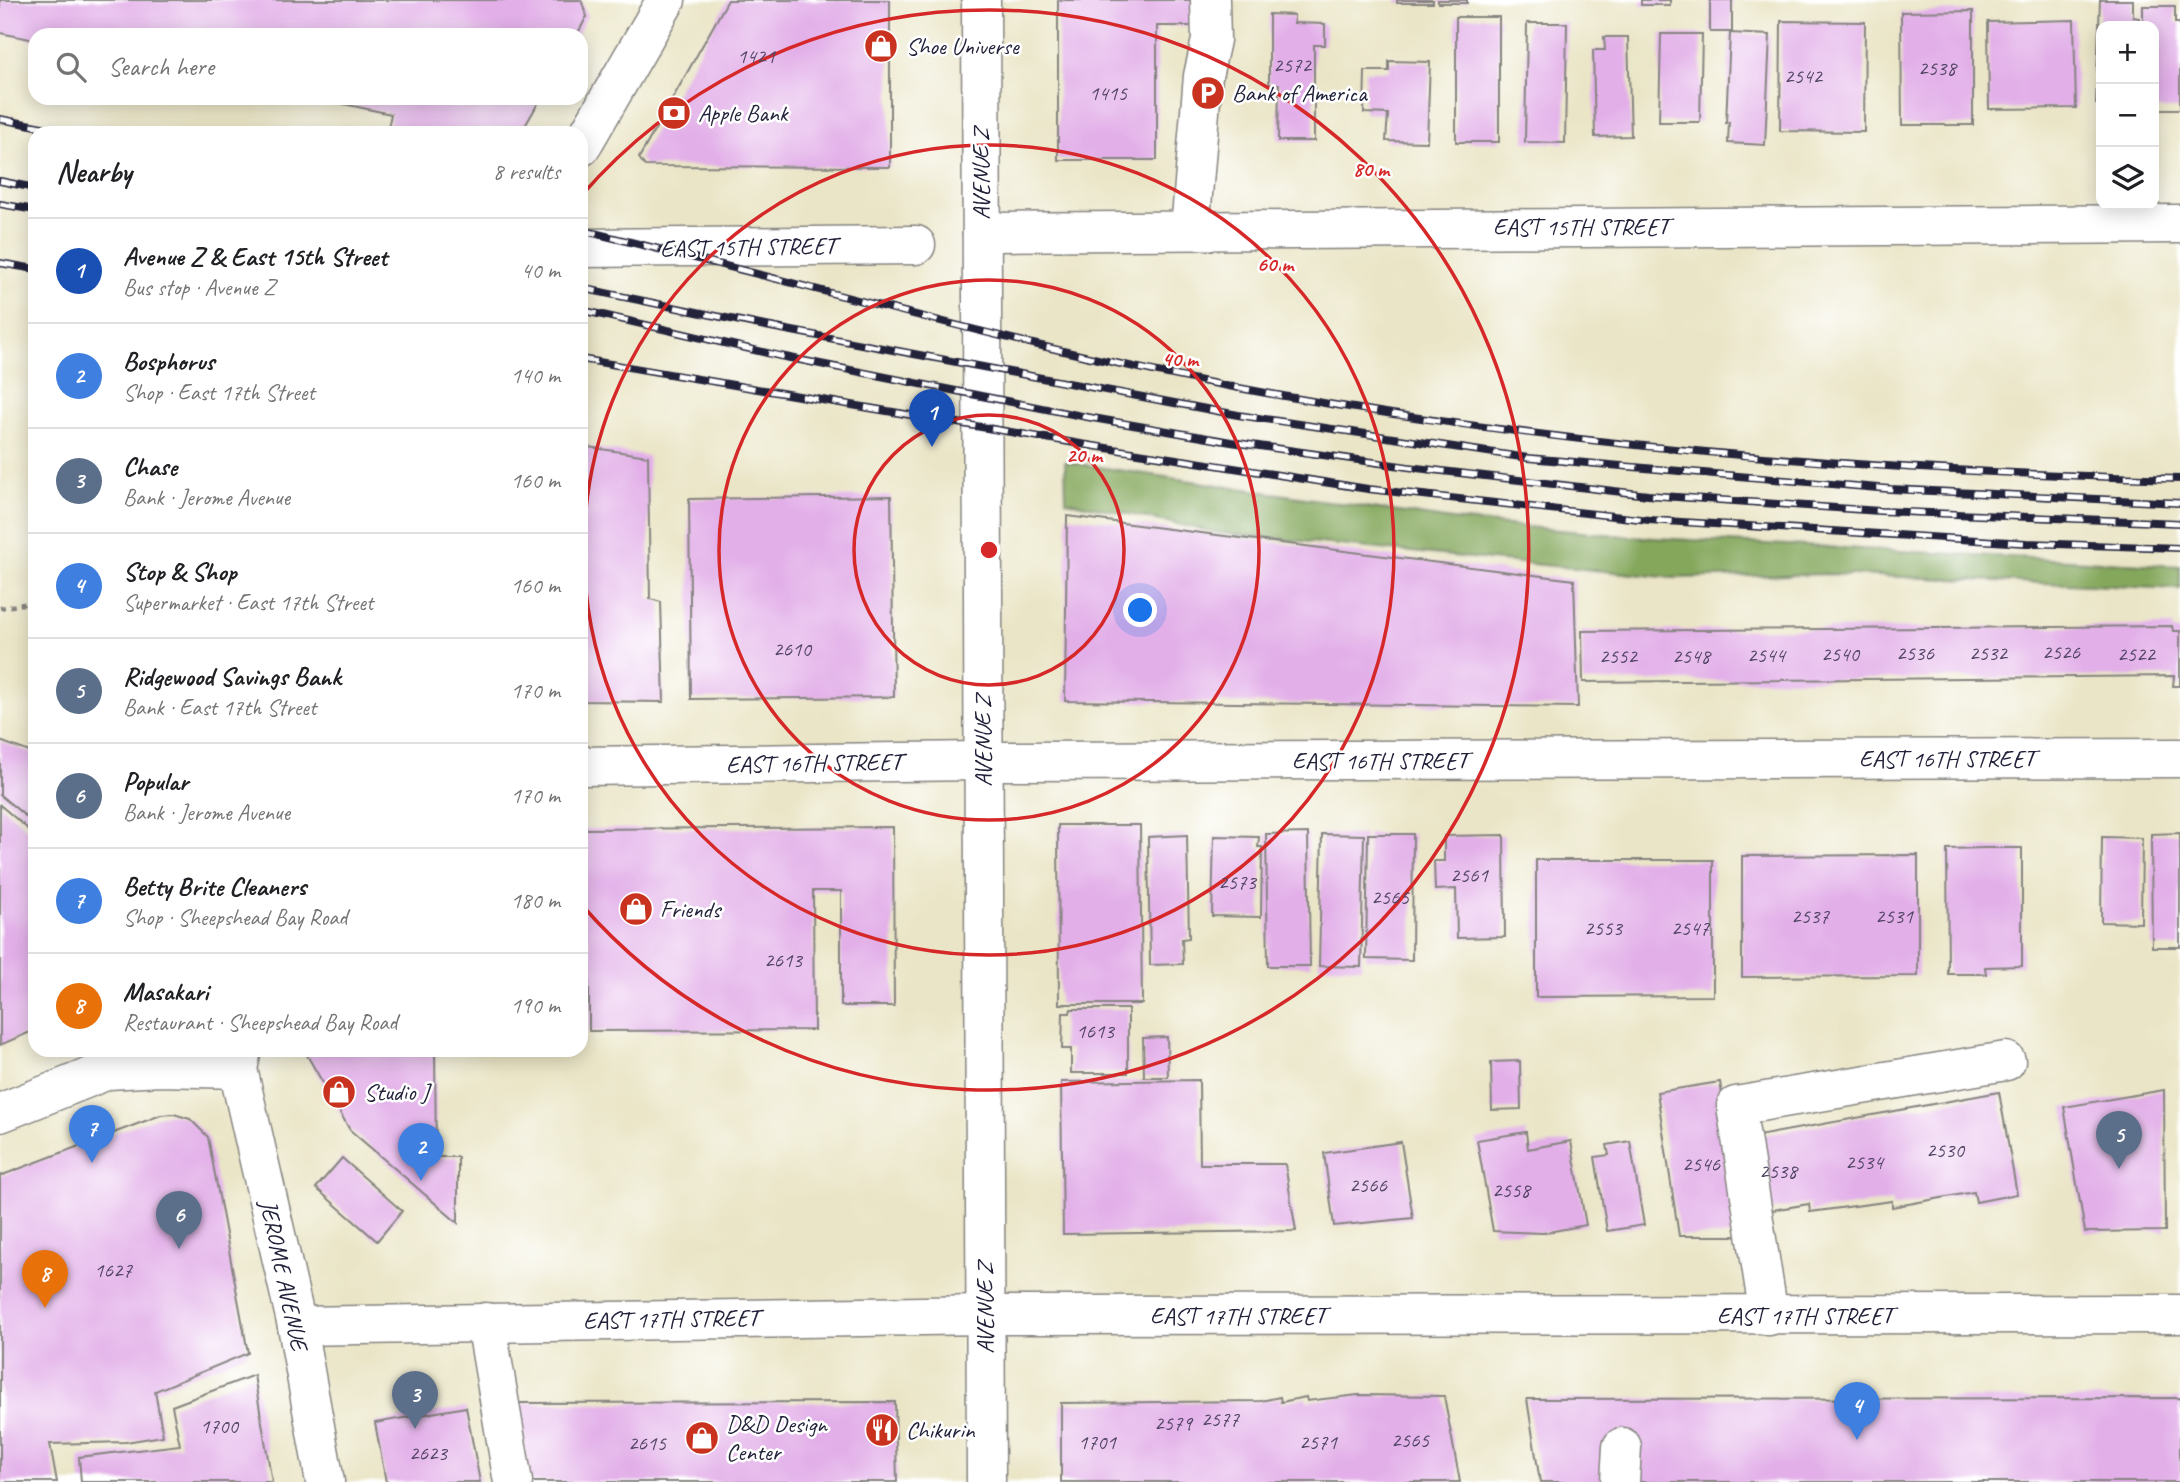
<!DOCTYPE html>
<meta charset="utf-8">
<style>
body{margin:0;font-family:Caveat,sans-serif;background:#f2f2f2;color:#202124}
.controls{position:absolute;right:21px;top:21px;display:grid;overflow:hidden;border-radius:14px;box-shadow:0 4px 18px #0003}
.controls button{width:63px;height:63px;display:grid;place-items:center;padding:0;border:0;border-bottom:2px solid #e0e0e0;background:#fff;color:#202124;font:35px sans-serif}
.you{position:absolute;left:1141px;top:611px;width:24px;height:24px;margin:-18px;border:5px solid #fff;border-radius:50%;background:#1a73e8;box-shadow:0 0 0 10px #1a73e833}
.badge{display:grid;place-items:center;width:46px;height:46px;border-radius:50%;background:#1a73e8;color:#fff;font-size:23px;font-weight:700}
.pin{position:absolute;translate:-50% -58px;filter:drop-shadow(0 2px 4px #0008)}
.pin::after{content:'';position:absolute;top:37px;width:24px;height:21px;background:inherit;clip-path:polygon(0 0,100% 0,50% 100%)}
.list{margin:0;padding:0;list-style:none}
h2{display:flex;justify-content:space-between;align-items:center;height:91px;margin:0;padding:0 28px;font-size:30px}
h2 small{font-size:23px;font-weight:400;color:#757577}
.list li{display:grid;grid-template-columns:46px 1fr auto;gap:21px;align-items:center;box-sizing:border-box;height:105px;padding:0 28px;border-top:2px solid #e0e0e0}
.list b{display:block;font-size:26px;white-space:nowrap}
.list p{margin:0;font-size:23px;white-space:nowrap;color:#757577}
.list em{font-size:23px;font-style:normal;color:#757577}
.icon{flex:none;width:38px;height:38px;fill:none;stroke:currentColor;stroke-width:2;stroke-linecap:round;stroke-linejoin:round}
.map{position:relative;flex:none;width:2180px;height:1482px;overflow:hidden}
.search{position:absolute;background:#fff;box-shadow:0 4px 18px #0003;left:28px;top:28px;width:560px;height:77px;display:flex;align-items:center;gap:18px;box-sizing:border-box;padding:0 24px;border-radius:21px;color:#757577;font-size:26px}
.panel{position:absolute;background:#fff;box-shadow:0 4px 18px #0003;left:28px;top:126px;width:560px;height:931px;border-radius:21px}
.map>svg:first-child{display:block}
.forest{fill:#84a75c;stroke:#53644c;stroke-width:2}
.building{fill:#e2afe8}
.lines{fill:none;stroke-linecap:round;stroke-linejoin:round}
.minor-casing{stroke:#868480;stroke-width:41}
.path{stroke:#868480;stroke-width:4.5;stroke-dasharray:5 5;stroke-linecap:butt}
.minor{stroke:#fff;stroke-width:38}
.rail-casing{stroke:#22223b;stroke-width:8}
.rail{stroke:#fff;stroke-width:5;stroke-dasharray:16;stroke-linecap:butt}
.ring{fill:none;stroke:#d62828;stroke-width:3.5}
.labels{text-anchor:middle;stroke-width:5;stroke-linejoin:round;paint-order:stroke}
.number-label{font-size:21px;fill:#524566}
.poi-label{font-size:24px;fill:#22223b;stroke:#fff;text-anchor:start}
.street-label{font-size:24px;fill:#22223b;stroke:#fff}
.centre{fill:#d62828;stroke:#fff;stroke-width:3.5}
.ring-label{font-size:21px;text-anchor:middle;font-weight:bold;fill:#d62828;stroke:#fff;stroke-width:5;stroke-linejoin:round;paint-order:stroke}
</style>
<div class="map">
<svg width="2180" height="1482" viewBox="0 0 2180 1482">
<rect width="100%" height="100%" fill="#fff"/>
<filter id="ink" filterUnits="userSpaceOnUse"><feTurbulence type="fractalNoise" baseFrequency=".0143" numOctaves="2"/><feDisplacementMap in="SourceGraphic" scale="14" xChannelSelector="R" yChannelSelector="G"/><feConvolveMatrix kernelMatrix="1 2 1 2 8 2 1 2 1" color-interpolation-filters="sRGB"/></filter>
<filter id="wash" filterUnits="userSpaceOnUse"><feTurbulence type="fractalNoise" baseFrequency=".00686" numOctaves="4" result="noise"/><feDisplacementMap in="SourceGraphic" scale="28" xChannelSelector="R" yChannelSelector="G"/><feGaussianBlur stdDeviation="1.57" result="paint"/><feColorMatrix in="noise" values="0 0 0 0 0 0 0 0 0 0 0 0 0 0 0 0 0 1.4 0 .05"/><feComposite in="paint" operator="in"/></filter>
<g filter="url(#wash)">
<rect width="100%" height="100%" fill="#eae5c6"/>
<!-- forest -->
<polygon class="forest" points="1065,462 1452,520 1636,537 2180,566 2180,589 1832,574 1674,578 1219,533 1066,501"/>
<g id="blocks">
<!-- building -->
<g class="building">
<polygon points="0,0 581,0 587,16 577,35 35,35 35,40 0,33"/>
<polygon points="728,0 890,0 890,167 645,166 639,158"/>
<polygon points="1058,0 1199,0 1200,26 1157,26 1157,160 1058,160"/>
<rect x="1397" y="0" width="36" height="3"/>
<rect x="1438" y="0" width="29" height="3"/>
<rect x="1641" y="0" width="29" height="5"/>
<rect x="1710" y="0" width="22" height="32"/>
<polygon points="2100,0 2133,0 2133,17 2139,18 2139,26 2101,26 2101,104 2096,104"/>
<polygon points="2143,6 2175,6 2175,23 2180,23 2180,109 2154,109 2154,26 2143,26"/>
<polygon points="1973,11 1973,125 1902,125 1901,12"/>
<polygon points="1269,14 1294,15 1294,23 1325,24 1325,45 1314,45 1314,141 1278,141 1279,84 1269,84"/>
<rect x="1456" y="17" width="43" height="125"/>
<polygon points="2074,20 2076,108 1989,109 1988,22"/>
<polygon points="1781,21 1865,22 1864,132 1780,131"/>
<polygon points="1527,23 1567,23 1565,143 1525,142"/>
<polygon points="1730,33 1770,35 1765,145 1728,143 1729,122 1726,123"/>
<polygon points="1661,34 1702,34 1700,122 1659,122"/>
<polygon points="1604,37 1628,37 1631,136 1595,137 1593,50 1605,50"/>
<polygon points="1389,61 1430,62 1427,142 1386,141 1388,114 1364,113 1365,71 1389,71"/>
<polygon points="541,98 521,133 387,133 391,114 320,99"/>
<polygon points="581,446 648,456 650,599 661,602 664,702 581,701"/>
<polygon points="891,496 894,697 691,699 689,499"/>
<polygon points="1067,516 1574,580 1578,707 1065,701"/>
<polygon points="2172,626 2173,631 2180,631 2180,686 2173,686 2174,676 1583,682 1582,631"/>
<polygon points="0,741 35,754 35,824 0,795"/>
<polygon points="0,805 35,835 35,1030 0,1045"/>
<polygon points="1058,825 1140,825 1142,1004 1059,1004"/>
<polygon points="893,827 894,1006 841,1006 841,891 813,891 814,1030 589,1031 589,939 581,939 581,829"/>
<polygon points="1308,833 1310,966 1268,966 1266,834"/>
<polygon points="2180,833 2180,947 2152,947 2151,834"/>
<polygon points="1322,834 1364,835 1361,967 1319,966"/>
<polygon points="1368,834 1413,834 1412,960 1366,959"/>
<polygon points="1187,835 1189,938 1182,939 1183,964 1150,965 1148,837"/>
<polygon points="1504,835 1505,937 1457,938 1456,889 1435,890 1434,861 1444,861 1444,836"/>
<polygon points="1214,836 1259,837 1258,847 1262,847 1261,917 1212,916"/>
<polygon points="2102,837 2142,838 2141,923 2101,922"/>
<polygon points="1986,848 2022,848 2022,966 1985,967 1986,974 1948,974 1947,849"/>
<polygon points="1918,855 1918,976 1742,977 1742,856"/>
<polygon points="1536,860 1713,860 1713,996 1536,997"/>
<polygon points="1071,1009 1128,1009 1128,1073 1071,1073 1071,1049 1062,1049 1063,1013 1070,1013"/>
<polygon points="1167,1037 1168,1077 1144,1077 1143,1038"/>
<polygon points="304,1050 435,1050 436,1157 458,1157 458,1223 350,1130"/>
<polygon points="1520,1061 1521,1109 1492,1110 1491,1062"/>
<polygon points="1199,1080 1200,1164 1285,1164 1296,1231 1063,1234 1061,1082"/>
<polygon points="1720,1082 1745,1236 1679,1236 1657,1092"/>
<polygon points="2164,1090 2165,1231 2085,1232 2064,1107"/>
<polygon points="1999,1092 2017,1194 1976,1202 1974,1192 1892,1207 1892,1201 1810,1212 1809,1204 1760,1212 1747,1138"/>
<polygon points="161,1115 174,1114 190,1119 208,1137 248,1353 155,1391 163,1436 126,1442 50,1444 57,1482 0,1482 0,1176"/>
<polygon points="1526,1132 1528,1149 1571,1141 1586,1225 1543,1233 1493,1231 1477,1140"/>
<polygon points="1630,1141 1644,1225 1607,1231 1595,1157 1609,1155 1607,1145"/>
<polygon points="1401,1142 1413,1218 1334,1226 1324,1153"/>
<polygon points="342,1158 402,1211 377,1241 316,1188"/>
<polygon points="254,1375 272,1482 81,1482 79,1457 180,1445 172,1406"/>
<polygon points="1358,1395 1444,1396 1460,1482 1061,1482 1061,1403 1261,1401 1280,1397 1281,1402 1306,1397 1307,1401"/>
<polygon points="2180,1398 2180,1482 1540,1482 1527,1399"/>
<polygon points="895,1402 897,1482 530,1482 515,1403"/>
<polygon points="466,1407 480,1482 386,1482 375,1423"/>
</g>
</g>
</g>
<g filter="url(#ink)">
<use href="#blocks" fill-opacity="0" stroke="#868480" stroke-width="2"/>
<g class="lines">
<!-- minor casing -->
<g class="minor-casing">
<g id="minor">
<polyline points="981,0 986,1482"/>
<polyline points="581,147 666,0"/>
<polyline points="1190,230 1203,76 1211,40 1210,0"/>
<polyline points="982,232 2180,224"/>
<polyline points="581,248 916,245"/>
<polyline points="581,766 983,761 2180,758"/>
<polyline points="242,1050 238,1069 297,1326 325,1482"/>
<polyline points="0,1113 108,1070 160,1067 238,1069"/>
<polyline points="1769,1316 1736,1106 2006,1061"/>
<polyline points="486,1322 513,1482"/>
<polyline points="297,1326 985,1315 2180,1314"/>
<polyline points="1620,1482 1622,1447"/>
</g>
</g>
<!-- path -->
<polyline class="path" points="0,608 35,602"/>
<!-- minor -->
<use href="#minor" class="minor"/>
<!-- rail casing -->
<g class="rail-casing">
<g id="rail">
<polyline points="0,119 73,133"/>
<polyline points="0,181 35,188"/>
<polyline points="0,204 35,210"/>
<path d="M581 230C800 282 1017 347 1239 388 1548 446 1866 471 2180 479"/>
<polyline points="0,263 35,269"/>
<polyline points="581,288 755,324 1238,415 1528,458 1890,489 2180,503"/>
<polyline points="581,310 780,356 1087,417 1231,442 1408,467 1648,495 1880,511 2180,523"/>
<polyline points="581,359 1081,444 1368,489 1649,520 2026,543 2180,548"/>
</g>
</g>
<!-- rail -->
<use href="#rail" class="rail"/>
</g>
</g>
<!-- distance rings -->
<g class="ring">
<circle cx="989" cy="550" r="135"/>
<circle cx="989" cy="550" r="270"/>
<circle cx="989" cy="550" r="405"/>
<path d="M581 196A540 540 0 1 1 581 904"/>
</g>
<!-- icons -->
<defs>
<g id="shop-disc" transform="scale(1.75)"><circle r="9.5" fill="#c8321e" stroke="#fff"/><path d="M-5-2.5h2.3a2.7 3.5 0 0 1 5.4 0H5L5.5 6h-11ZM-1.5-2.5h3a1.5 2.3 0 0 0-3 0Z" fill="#fff"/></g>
<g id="parking-disc" transform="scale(1.75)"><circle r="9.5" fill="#c8321e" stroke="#fff"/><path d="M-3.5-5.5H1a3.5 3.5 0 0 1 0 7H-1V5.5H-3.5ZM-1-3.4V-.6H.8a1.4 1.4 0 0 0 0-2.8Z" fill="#fff"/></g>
<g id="bank-disc" transform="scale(1.75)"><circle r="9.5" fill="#c8321e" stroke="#fff"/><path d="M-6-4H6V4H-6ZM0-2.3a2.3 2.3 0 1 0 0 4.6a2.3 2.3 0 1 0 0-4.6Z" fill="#fff"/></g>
<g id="restaurant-disc" transform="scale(1.75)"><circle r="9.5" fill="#c8321e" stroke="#fff"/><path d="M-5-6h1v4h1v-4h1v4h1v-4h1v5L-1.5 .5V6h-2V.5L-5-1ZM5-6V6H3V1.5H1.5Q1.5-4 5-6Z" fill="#fff"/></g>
</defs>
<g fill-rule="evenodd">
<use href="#shop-disc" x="881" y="46"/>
<use href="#parking-disc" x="1208" y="93"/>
<use href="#bank-disc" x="674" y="113"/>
<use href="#shop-disc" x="636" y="909"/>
<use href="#shop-disc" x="339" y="1092"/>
<use href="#restaurant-disc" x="882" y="1430"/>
<use href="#shop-disc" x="702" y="1438"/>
</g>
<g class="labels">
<!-- number labels -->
<g class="number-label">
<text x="756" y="63">1421</text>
<text x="1292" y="72">2572</text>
<text x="1937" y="75">2538</text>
<text x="1803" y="83">2542</text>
<text x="1108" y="100">1415</text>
<text x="792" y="656">2610</text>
<text x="2061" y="659">2526</text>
<text x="1915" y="660">2536</text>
<text x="1988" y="660">2532</text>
<text x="1840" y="661">2540</text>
<text x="2136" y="661">2522</text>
<text x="1766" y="662">2544</text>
<text x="1618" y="663">2552</text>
<text x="1691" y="663">2548</text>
<text x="1469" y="882">2561</text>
<text x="1237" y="889">2573</text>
<text x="1390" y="904">2565</text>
<text x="1810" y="923">2537</text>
<text x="1894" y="923">2531</text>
<text x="1603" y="935">2553</text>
<text x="1690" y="935">2547</text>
<text x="783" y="967">2613</text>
<text x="1095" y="1038">1613</text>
<text x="1945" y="1157">2530</text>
<text x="1864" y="1169">2534</text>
<text x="1701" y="1171">2546</text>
<text x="1778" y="1178">2538</text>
<text x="1368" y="1192">2566</text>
<text x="1511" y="1197">2558</text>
<text x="113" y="1277">1627</text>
<text x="1220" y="1426">2577</text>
<text x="1173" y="1430">2579</text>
<text x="219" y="1433">1700</text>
<text x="1410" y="1447">2565</text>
<text x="1097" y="1449">1701</text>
<text x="1318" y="1449">2571</text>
<text x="647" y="1450">2615</text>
<text x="428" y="1460">2623</text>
</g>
<!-- poi labels -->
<g class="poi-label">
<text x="906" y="54">Shoe Universe</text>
<text x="1232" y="101">Bank of America</text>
<text x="698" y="121">Apple Bank</text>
<text x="660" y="917">Friends</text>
<text x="364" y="1100">Studio J</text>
<text x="726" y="1432">D&amp;D Design<tspan x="726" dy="28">Center</tspan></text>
<text x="906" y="1438">Chikurin</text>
</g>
<!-- street labels -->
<g class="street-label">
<text transform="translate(981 174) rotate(-90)" y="8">AVENUE Z</text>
<text x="1581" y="235">EAST 15TH STREET</text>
<text transform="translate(748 247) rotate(-1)" y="8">EAST 15TH STREET</text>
<text transform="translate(983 741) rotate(-90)" y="8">AVENUE Z</text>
<text x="1947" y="767">EAST 16TH STREET</text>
<text x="1380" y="769">EAST 16TH STREET</text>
<text transform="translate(814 763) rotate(-1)" y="8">EAST 16TH STREET</text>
<text transform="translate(284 1275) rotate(78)" y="8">JEROME AVENUE</text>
<text transform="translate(985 1308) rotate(-90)" y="8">AVENUE Z</text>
<text x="1238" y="1324">EAST 17TH STREET</text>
<text x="1805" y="1324">EAST 17TH STREET</text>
<text transform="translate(671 1319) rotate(-1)" y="8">EAST 17TH STREET</text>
</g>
</g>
<circle cx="989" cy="550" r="10" class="centre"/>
<g class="ring-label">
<text x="1371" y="176">80 m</text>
<text x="1275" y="271">60 m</text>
<text x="1180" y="366">40 m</text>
<text x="1084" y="462">20 m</text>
</g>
</svg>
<div class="controls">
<button>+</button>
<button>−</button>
<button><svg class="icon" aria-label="layers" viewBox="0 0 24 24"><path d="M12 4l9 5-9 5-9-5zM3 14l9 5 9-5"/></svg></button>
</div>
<div class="you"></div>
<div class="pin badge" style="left:932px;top:447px;background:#1a4fb4">1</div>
<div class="pin badge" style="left:421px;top:1181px;background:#3f7fe0">2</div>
<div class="pin badge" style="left:415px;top:1429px;background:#5c6f8a">3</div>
<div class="pin badge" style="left:1857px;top:1440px;background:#3f7fe0">4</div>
<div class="pin badge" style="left:2119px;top:1169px;background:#5c6f8a">5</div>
<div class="pin badge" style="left:179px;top:1249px;background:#5c6f8a">6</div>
<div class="pin badge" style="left:92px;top:1163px;background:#3f7fe0">7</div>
<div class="pin badge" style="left:45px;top:1308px;background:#e8710a">8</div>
<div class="search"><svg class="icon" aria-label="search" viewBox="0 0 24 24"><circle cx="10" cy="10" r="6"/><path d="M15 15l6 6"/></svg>Search here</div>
<section class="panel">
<h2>Nearby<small>8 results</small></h2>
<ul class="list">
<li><span class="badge" style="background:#1a4fb4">1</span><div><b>Avenue Z &amp; East 15th Street</b><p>Bus stop · Avenue Z</p></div><em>40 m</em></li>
<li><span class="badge" style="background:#3f7fe0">2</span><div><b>Bosphorus</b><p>Shop · East 17th Street</p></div><em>140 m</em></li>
<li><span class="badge" style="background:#5c6f8a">3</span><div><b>Chase</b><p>Bank · Jerome Avenue</p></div><em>160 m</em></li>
<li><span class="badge" style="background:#3f7fe0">4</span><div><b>Stop &amp; Shop</b><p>Supermarket · East 17th Street</p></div><em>160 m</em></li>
<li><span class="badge" style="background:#5c6f8a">5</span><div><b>Ridgewood Savings Bank</b><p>Bank · East 17th Street</p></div><em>170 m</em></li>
<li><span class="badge" style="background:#5c6f8a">6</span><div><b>Popular</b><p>Bank · Jerome Avenue</p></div><em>170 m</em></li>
<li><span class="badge" style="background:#3f7fe0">7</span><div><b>Betty Brite Cleaners</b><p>Shop · Sheepshead Bay Road</p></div><em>180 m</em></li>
<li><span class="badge" style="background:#e8710a">8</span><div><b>Masakari</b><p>Restaurant · Sheepshead Bay Road</p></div><em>190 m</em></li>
</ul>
</section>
</div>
